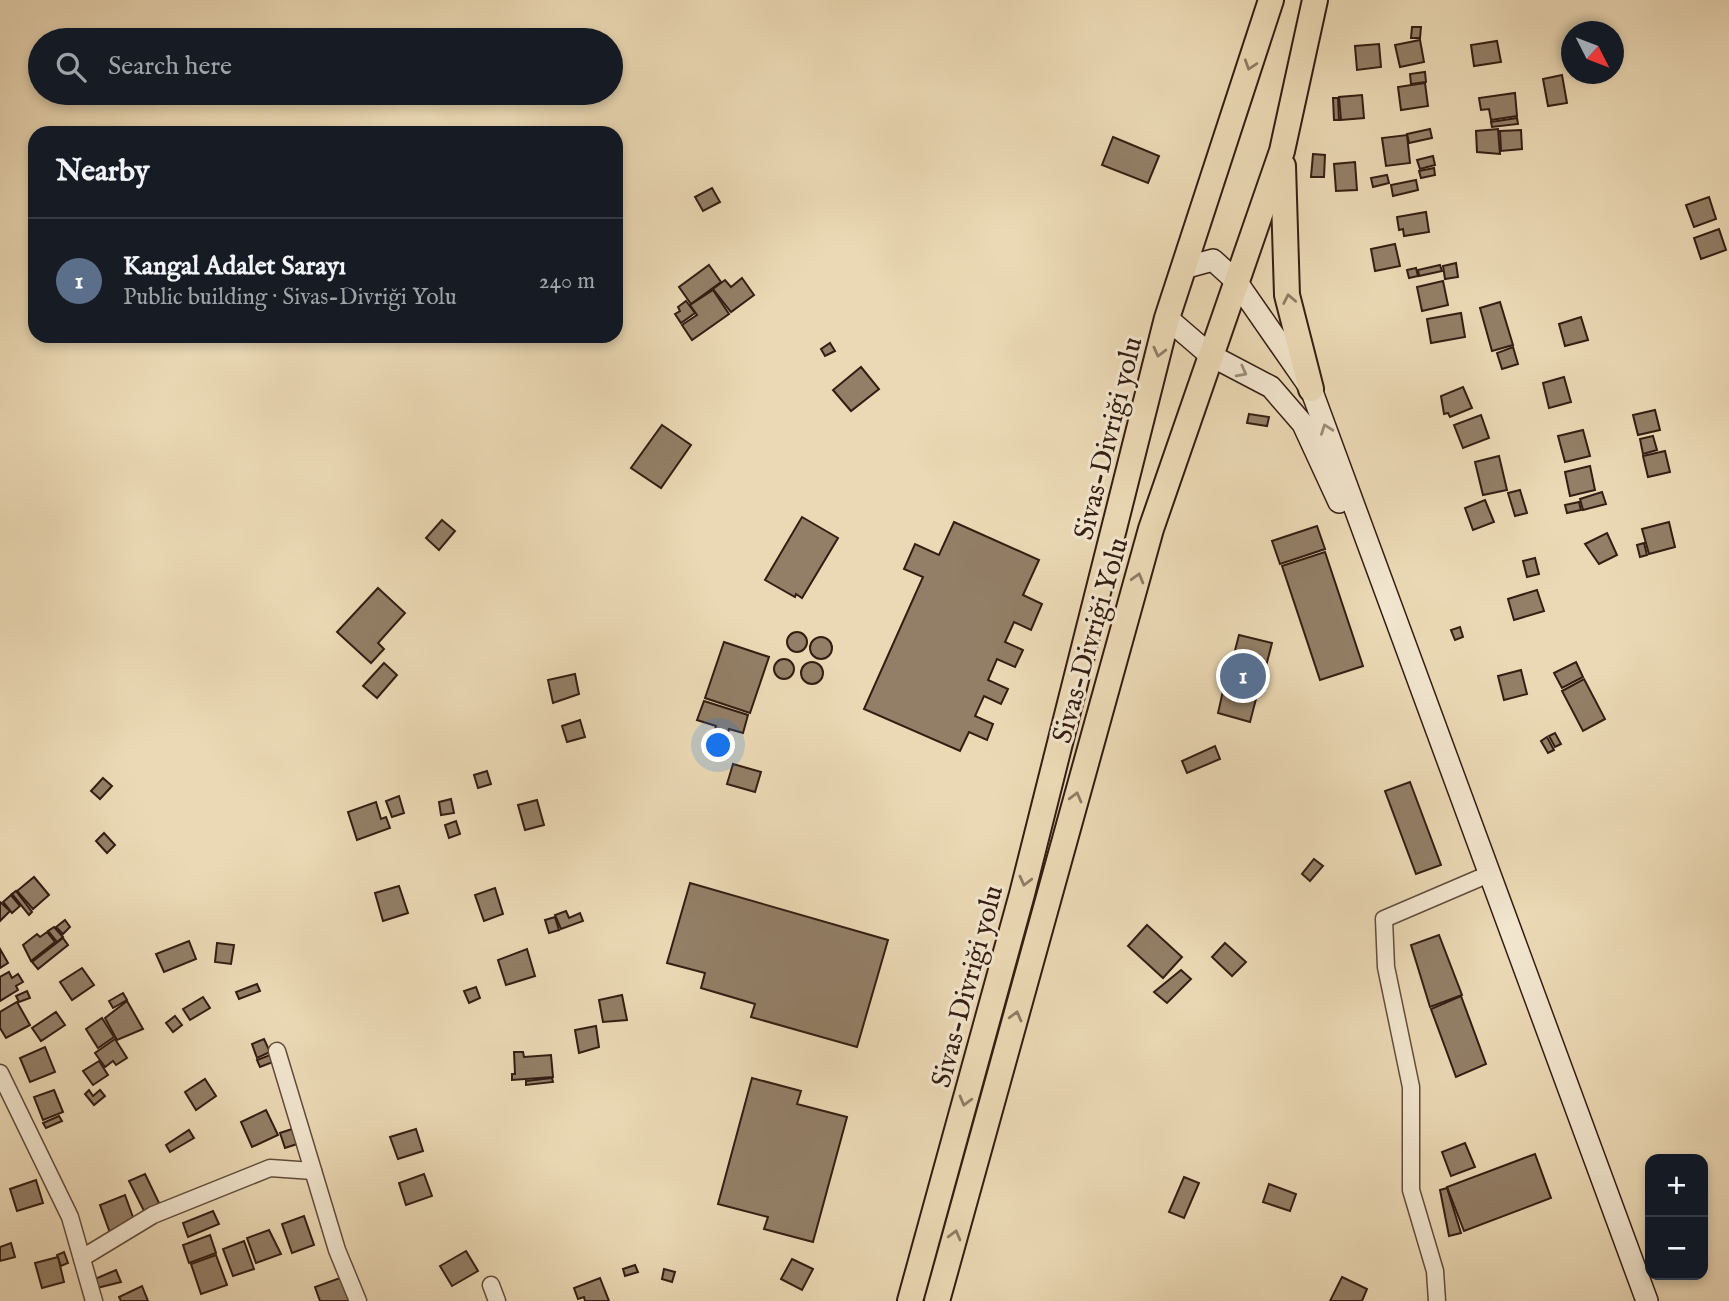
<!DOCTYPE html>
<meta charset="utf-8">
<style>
body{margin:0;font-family:"IM FELL English",serif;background:#20242c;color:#f1f3f6}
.controls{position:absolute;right:21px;bottom:21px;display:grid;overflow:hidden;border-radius:14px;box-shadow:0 4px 10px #0003}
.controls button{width:63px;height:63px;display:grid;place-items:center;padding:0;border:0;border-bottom:2px solid #363941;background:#171b24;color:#f1f3f6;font:35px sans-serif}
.compass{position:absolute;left:1561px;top:21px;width:63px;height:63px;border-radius:50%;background:#171b24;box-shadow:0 4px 10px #0003;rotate:132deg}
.you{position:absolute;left:719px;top:746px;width:24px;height:24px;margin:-18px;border:5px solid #fff;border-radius:50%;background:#1a73e8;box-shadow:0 0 0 10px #1a73e833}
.badge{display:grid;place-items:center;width:46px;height:46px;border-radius:50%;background:#0f766e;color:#fff;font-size:23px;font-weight:700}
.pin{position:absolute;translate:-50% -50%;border:4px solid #fff;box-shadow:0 2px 7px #0006}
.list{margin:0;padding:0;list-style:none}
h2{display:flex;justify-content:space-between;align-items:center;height:91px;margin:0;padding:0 28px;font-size:30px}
h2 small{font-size:23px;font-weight:400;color:#9ea1a6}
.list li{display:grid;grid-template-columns:46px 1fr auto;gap:21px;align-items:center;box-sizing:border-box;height:126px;padding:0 28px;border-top:2px solid #363941}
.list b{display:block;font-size:26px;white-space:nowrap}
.list p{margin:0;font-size:23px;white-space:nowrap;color:#9ea1a6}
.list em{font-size:23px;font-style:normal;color:#9ea1a6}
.icon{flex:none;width:38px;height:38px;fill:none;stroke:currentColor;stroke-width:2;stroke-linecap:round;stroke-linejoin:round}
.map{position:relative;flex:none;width:1729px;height:1301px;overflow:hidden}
.search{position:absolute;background:#171b24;box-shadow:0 4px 10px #0003;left:28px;top:28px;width:595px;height:77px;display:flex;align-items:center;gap:18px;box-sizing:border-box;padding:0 24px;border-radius:38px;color:#9ea1a6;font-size:26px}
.panel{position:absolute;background:#171b24;box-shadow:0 4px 10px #0003;left:28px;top:126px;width:595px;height:217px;border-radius:21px}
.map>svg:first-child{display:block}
.building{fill:#937f67;stroke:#341d13;stroke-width:2}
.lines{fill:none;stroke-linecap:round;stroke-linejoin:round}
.street-casing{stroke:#624c3c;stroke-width:19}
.secondary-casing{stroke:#341d13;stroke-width:24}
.primary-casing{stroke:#341d13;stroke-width:28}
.street{stroke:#f2e6cf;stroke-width:16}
.secondary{stroke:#f2e6cf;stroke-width:21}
.primary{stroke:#ebd9b5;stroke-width:24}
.oneway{stroke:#907b64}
.oneway2{stroke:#9c8c7a}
.labels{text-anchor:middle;stroke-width:6;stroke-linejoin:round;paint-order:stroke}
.street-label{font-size:28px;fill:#341d13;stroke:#f2e6cf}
</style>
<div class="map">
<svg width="1729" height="1301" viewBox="0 0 1729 1301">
<rect width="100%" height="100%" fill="#ebd9b5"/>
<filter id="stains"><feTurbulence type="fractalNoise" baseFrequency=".00286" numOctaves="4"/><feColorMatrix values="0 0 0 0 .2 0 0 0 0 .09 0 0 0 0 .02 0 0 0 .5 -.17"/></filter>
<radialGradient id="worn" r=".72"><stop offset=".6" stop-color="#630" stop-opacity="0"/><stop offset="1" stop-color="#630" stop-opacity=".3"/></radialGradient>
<!-- building -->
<g class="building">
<polygon points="1412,27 1421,27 1420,38 1411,38"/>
<polygon points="1420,40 1424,62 1400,67 1395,45"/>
<polygon points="1497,41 1501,62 1474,66 1471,45"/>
<polygon points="1379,44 1381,67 1357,70 1355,46"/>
<polygon points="1425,72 1426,82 1411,84 1410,74"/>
<polygon points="1562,75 1567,103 1548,106 1543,79"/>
<polygon points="1425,83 1428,106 1401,110 1398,87"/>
<polygon points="1515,93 1517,116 1491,120 1489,109 1481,110 1479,98"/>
<polygon points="1362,95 1364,118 1341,120 1339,97"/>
<polygon points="1333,98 1338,98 1339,120 1334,120"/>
<polygon points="1517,118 1518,124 1492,127 1491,122"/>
<polygon points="1430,129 1432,138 1409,143 1407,134"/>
<polygon points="1498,129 1500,154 1477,152 1476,131"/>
<polygon points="1521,130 1522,149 1501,151 1500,131"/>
<polygon points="1407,135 1410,163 1386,166 1382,138"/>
<polygon points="1113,137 1159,156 1148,183 1102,165"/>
<polygon points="1313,154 1325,155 1324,177 1311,177"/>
<polygon points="1433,156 1435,165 1420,169 1417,160"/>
<polygon points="1355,162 1357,190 1336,191 1334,164"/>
<polygon points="1434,168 1435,175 1421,178 1419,171"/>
<polygon points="1387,175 1389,183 1373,187 1371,178"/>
<polygon points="1416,180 1418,190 1393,196 1391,185"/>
<polygon points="712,188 720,202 703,211 695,197"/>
<polygon points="1709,197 1716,219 1694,227 1686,205"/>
<polygon points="1426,212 1429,232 1404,236 1403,229 1399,230 1397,217"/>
<polygon points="1719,229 1726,250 1701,259 1694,238"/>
<polygon points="1395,244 1400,266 1375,271 1371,249"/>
<polygon points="1456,263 1458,277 1445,279 1443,266"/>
<polygon points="709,265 721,282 691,304 679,287"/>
<polygon points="1440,265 1442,271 1419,276 1418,270"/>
<polygon points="1416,268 1418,276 1409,278 1407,270"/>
<polygon points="742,278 754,295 731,312 713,289 725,280 731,287"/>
<polygon points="1443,281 1448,305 1422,311 1417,287"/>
<polygon points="713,290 729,314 692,340 682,325 697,315 690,305"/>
<polygon points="686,301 695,313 681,323 675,314 680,311 678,307"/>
<polygon points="1500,302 1513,345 1492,351 1480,308"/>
<polygon points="1461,313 1465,337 1431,343 1427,319"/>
<polygon points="1581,317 1588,340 1565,346 1559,324"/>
<polygon points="830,343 835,351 825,356 821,349"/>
<polygon points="1513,347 1518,364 1502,369 1497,353"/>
<polygon points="861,367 879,389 851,411 833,390"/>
<polygon points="1564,377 1571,402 1549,408 1543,383"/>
<polygon points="1463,387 1472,408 1450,417 1448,413 1444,414 1441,396"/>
<polygon points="1655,410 1660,430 1638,435 1633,415"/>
<polygon points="1249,414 1269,417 1267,426 1247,423"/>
<polygon points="1481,415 1489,438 1463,448 1454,425"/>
<polygon points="662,425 691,445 661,488 631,468"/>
<polygon points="1583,430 1590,456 1565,462 1558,436"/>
<polygon points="1653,436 1657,450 1643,454 1640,439"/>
<polygon points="1665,451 1670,472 1648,477 1643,456"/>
<polygon points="1499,456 1507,490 1483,495 1475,462"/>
<polygon points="1590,466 1595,490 1570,496 1565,472"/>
<polygon points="1520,490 1527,513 1515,516 1508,493"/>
<polygon points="1602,492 1606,504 1583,510 1580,499"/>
<polygon points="1485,500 1494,522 1473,530 1465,508"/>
<polygon points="1579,502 1581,510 1567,513 1565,505"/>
<polygon points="802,517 838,538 802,598 796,594 795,597 765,580"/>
<polygon points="442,520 455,531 439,550 426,538"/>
<polygon points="954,522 1039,560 1023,595 1042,604 1031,630 1014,622 1005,642 1023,650 1015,667 997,659 988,680 1008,689 1001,704 984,696 975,716 993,724 987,740 969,732 960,751 864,709 923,577 904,569 915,544 939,555"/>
<polygon points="1669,522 1675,547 1649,554 1642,529"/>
<polygon points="1317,526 1325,549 1280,564 1272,541"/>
<polygon points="1607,533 1617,555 1599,564 1585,544"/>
<polygon points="1644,543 1647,555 1640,557 1637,545"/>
<polygon points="1325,552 1363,666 1320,680 1282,566"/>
<polygon points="1535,558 1539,574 1527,577 1523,561"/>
<polygon points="378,588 405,613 378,643 384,649 371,663 337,632"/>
<polygon points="1537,590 1544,611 1514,620 1508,599"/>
<polygon points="1460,627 1463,637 1455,640 1451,630"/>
<circle cx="797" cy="642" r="10"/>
<polygon points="1239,635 1272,643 1265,670 1261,670 1259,678 1264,680 1261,691 1255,689 1253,698 1256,699 1250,722 1218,713 1223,691 1229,692 1232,682 1226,680 1228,672 1234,673 1236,663 1232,662"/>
<circle cx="821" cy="648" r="11"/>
<polygon points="724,642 769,657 750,713 705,698"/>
<circle cx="784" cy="669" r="10"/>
<polygon points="1576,662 1583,677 1562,688 1554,673"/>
<circle cx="812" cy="673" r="11"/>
<polygon points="384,663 397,675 377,698 363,686"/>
<polygon points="1521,670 1527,694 1504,700 1498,676"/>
<polygon points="575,674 579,694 553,703 548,680"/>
<polygon points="1584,679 1605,719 1583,731 1562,691"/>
<polygon points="704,701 748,715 743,733 729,729 726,739 713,734 716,726 697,720"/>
<polygon points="580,720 585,737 567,742 562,726"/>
<polygon points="1555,733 1561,744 1555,747 1549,736"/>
<polygon points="1547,737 1554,750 1548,753 1541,741"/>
<polygon points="1215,746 1220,759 1187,773 1182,761"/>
<polygon points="733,764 761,772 755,792 727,784"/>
<polygon points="487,771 491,784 478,788 474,775"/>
<polygon points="103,778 112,786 100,799 91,791"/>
<polygon points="1410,782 1441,865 1416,874 1385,791"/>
<polygon points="399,796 404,813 392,817 386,801"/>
<polygon points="451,799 454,813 441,815 439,802"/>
<polygon points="537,800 544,825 525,830 518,805"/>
<polygon points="376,802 381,819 386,817 390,828 357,840 348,812"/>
<polygon points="456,821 460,834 449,838 445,825"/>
<polygon points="104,833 115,845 107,853 96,841"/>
<polygon points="1314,859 1323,866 1310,881 1302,874"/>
<polygon points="34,877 49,895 33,909 17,891"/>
<polygon points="690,883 888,940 857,1047 751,1017 755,1004 701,988 705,973 667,963"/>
<polygon points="399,886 408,913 383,921 375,893"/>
<polygon points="495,888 503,914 484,921 475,895"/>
<polygon points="16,891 32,912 29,915 12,894"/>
<polygon points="11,895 20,906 12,913 3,902"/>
<polygon points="0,902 10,911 0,921"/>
<polygon points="566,911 569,918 580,913 583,921 561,929 555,915"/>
<polygon points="555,917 559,930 549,933 545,920"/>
<polygon points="65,920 70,927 63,934 56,927"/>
<polygon points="1147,925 1182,957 1163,978 1128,946"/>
<polygon points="54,927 63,937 57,942 48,931"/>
<polygon points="47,932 55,942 31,961 23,945 37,934 40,937"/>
<polygon points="1439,935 1462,995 1430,1007 1411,945"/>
<polygon points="63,938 68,945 38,969 32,962"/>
<polygon points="189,941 196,959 164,972 156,954"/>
<polygon points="217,943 234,945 231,964 215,962"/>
<polygon points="1225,943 1246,962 1232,976 1212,957"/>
<polygon points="0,949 8,963 0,968"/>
<polygon points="527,949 535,976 506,985 498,960"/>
<polygon points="82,968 94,985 72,1000 60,982"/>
<polygon points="1181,970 1191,979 1167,1003 1154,992"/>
<polygon points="9,972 12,978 18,974 23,982 16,986 18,990 0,1001 0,977"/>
<polygon points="257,984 260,991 239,999 236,992"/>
<polygon points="476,987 480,998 469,1003 464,991"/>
<polygon points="27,991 30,998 19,1002 16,996"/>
<polygon points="123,993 127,1000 113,1008 109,1001"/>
<polygon points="622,995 627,1020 603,1022 599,1000"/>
<polygon points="1461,996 1486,1064 1456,1077 1431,1009"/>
<polygon points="203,997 210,1008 190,1020 183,1009"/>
<polygon points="127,1001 143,1029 117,1040 105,1018"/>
<polygon points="17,1002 30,1025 6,1038 0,1028 0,1012"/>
<polygon points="56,1012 65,1025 41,1041 32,1028"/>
<polygon points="175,1016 182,1025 173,1032 166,1023"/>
<polygon points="102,1018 114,1037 98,1048 86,1029"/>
<polygon points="596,1026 599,1047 579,1053 575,1030"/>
<polygon points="115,1039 127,1058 116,1065 113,1061 105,1067 95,1053"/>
<polygon points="264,1039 270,1052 257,1058 252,1044"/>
<polygon points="45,1047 55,1072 30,1082 20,1058"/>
<polygon points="514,1052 523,1052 524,1057 551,1055 553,1077 512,1080 512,1074 515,1074"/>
<polygon points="270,1055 273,1062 260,1067 257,1060"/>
<polygon points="99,1061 108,1075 93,1085 83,1071"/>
<polygon points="552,1078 553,1082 526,1085 526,1081"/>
<polygon points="752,1078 801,1091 797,1104 847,1117 813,1242 764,1229 768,1217 718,1204"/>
<polygon points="205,1079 216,1096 196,1110 185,1092"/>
<polygon points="54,1090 63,1112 43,1120 34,1097"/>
<polygon points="89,1090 93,1096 100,1090 105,1096 94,1105 85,1094"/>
<polygon points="266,1110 278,1135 252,1147 241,1122"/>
<polygon points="59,1116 62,1121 46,1128 43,1123"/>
<polygon points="292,1129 297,1144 285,1148 280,1133"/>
<polygon points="416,1129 423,1151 398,1159 390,1137"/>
<polygon points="189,1130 194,1138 170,1152 166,1145"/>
<polygon points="1465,1143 1475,1167 1451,1176 1442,1152"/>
<polygon points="1535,1154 1551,1198 1464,1231 1447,1187"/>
<polygon points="145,1174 160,1205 145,1213 129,1181"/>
<polygon points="424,1174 432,1196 406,1205 399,1183"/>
<polygon points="1184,1177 1199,1183 1184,1218 1169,1212"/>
<polygon points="36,1180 43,1203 17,1211 10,1189"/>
<polygon points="1269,1184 1296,1194 1290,1211 1263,1202"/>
<polygon points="1447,1188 1461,1233 1449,1236 1440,1190"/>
<polygon points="125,1195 135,1223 110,1233 100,1205"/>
<polygon points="213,1211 219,1224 188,1237 183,1223"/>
<polygon points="304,1216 314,1245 292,1253 282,1224"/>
<polygon points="269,1230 281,1254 256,1263 247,1238"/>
<polygon points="210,1235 216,1253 189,1263 183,1245"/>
<polygon points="244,1241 254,1269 233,1276 223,1249"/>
<polygon points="11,1243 15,1257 0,1261 0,1247"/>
<polygon points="466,1251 478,1271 452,1286 440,1266"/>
<polygon points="64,1252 68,1263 61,1266 57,1255"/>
<polygon points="216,1255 227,1285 201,1294 191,1264"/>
<polygon points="58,1257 64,1282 42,1288 35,1263"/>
<polygon points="792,1259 813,1269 802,1290 781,1279"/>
<polygon points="635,1265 638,1272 625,1276 623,1269"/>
<polygon points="664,1269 675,1272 672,1282 662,1279"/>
<polygon points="116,1270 121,1282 93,1289 90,1281"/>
<polygon points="1342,1277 1367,1289 1362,1301 1330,1301"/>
<polygon points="340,1278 349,1301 320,1301 315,1287"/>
<polygon points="600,1278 609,1301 585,1301 584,1297 578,1299 574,1288"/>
<polygon points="142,1286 148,1301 121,1301 119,1297"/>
</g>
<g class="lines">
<!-- street casing -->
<g class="street-casing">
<g id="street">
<polyline points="277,1051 337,1250 358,1301"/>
<polyline points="0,1073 70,1217 94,1301"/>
<polyline points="82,1258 153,1215 270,1168 313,1171"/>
<polyline points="491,1285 497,1301"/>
<polyline points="1437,1301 1435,1271 1411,1190 1411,1087 1386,967 1384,919 1489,874"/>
</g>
</g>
<!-- secondary casing -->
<g class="secondary-casing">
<g id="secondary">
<polyline points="1184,268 1213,260 1236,281 1311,389 1647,1301"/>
<polyline points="1167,318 1210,355 1271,387 1303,424 1339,502"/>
</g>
</g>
<!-- primary casing -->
<g class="primary-casing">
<g id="primary">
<polyline points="1283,166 1287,295 1311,389"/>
<polyline points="910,1301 1022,894 1167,318 1271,0"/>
<polyline points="937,1301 1151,529 1282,151 1315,0"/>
</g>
</g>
<!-- street -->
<use href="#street" class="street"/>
<!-- secondary -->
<use href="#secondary" class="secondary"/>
<!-- primary -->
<use href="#primary" class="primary"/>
</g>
<!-- one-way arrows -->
<defs><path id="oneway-chevron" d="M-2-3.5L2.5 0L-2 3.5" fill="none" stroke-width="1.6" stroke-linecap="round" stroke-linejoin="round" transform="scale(1.75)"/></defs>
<g class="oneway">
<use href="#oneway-chevron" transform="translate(1250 65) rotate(108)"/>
<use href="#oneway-chevron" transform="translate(1289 299) rotate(-101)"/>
<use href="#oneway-chevron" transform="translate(1159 352) rotate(104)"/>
<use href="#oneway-chevron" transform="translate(1138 578) rotate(-74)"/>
<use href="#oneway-chevron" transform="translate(1076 797) rotate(-75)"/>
<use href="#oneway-chevron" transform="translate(1025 881) rotate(104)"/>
<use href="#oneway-chevron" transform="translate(1016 1016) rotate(-75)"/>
<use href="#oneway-chevron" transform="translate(965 1101) rotate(105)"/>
<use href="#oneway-chevron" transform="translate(955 1235) rotate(-75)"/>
</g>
<g class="oneway2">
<use href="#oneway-chevron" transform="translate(1242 372) rotate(28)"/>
<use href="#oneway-chevron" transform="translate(1326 429) rotate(-110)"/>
</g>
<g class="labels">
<!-- street labels -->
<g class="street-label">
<text transform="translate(1107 438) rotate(-76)" y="10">Sivas-Divriği yolu</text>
<text transform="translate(1089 640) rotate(-74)" y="10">Sivas-Divriği Yolu</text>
<text transform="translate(966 986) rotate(-75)" y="10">Sivas-Divriği yolu</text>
</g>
</g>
<rect width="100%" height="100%" filter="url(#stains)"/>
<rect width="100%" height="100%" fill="url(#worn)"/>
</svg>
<div class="controls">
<button>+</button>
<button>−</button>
</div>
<svg class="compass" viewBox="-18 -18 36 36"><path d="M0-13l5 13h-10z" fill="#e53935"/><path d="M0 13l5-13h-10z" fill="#9ea1a6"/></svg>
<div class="you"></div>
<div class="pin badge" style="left:1243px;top:676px;background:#5c6f8a">1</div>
<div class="search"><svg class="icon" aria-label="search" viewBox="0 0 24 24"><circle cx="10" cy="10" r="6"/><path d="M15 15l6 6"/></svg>Search here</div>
<section class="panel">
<h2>Nearby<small></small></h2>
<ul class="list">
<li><span class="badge" style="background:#5c6f8a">1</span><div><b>Kangal Adalet Sarayı</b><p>Public building · Sivas-Divriği Yolu</p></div><em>240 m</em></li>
</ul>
</section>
</div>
